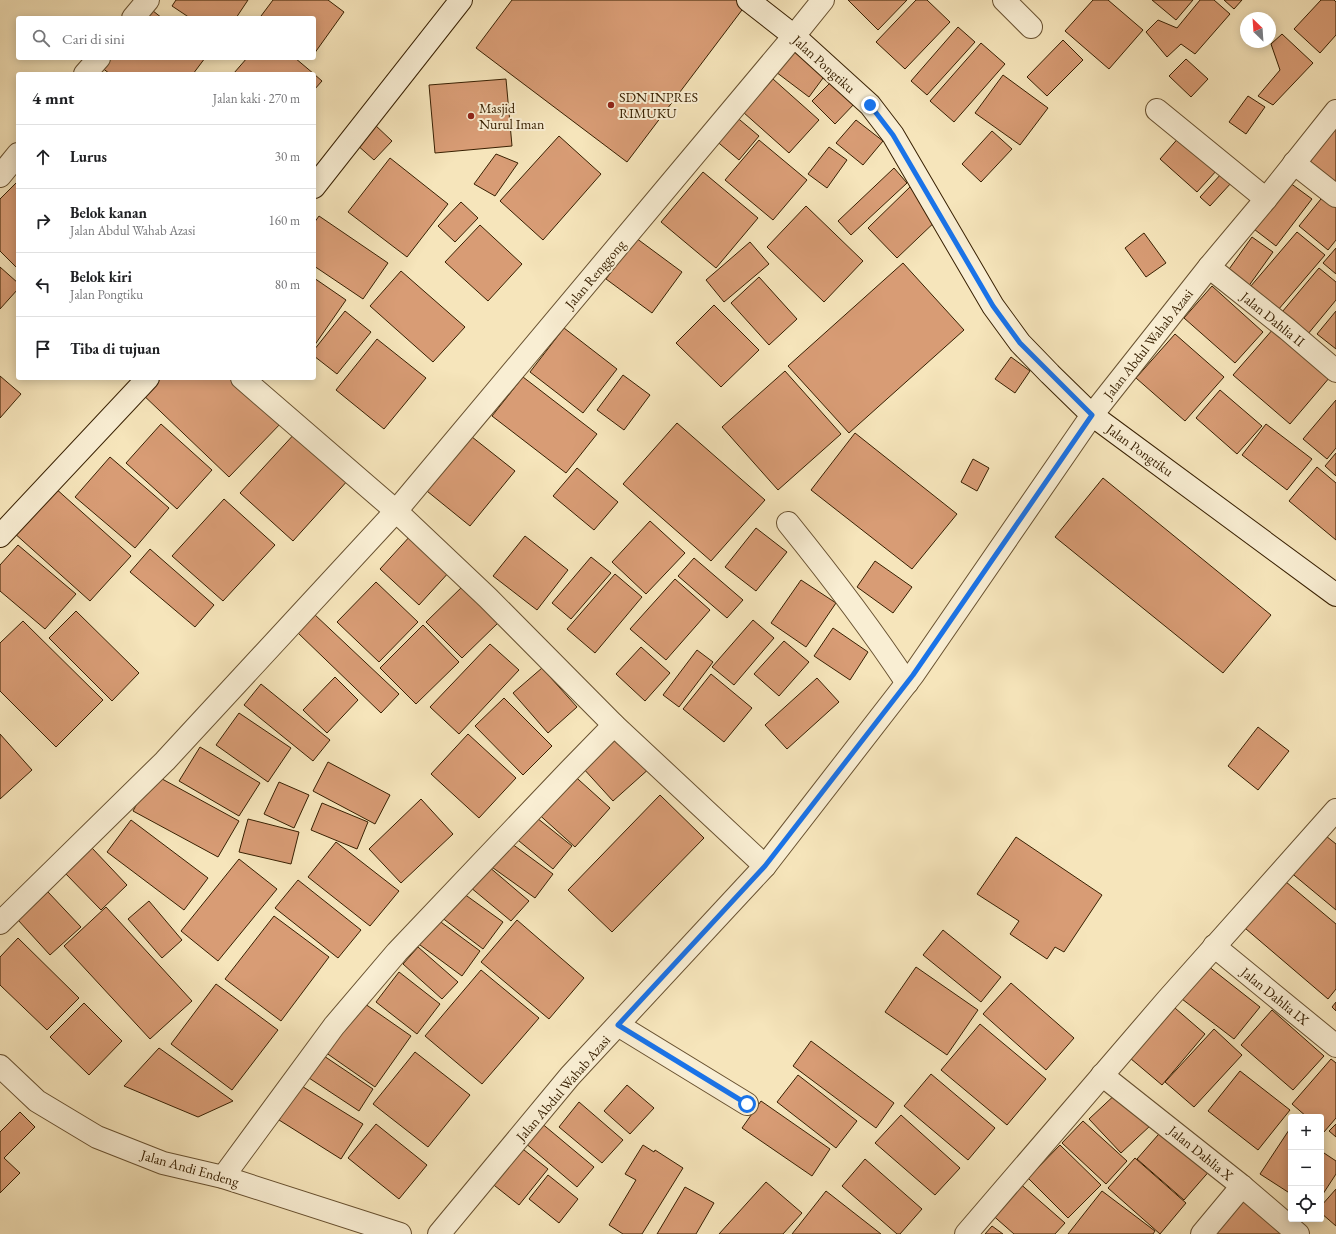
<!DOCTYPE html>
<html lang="id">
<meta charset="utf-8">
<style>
body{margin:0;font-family:"EB Garamond",serif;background:#f6f6f6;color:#202124}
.controls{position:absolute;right:12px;bottom:12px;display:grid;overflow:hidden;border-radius:4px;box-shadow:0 2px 10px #0003}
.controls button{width:36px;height:36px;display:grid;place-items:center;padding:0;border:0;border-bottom:1px solid #e0e0e0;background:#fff;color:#202124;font:20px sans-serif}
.compass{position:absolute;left:1240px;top:12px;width:36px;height:36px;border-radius:50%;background:#fff;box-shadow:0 2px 10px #0003;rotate:335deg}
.stop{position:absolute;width:12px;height:12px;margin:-9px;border:3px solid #1a73e8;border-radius:50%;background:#fff}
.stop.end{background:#1a73e8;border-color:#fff;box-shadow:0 1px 4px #0008}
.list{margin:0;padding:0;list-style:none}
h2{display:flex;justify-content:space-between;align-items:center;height:52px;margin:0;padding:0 16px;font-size:17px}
h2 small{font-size:13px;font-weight:400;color:#757577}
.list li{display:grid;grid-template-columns:26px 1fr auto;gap:12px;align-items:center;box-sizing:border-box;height:64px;padding:0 16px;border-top:1px solid #e0e0e0}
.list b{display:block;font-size:15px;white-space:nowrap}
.list p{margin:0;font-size:13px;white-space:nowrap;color:#757577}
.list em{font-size:13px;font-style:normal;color:#757577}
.icon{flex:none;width:22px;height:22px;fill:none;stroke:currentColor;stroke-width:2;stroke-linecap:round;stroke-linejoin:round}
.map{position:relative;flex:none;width:1336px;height:1234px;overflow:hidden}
.search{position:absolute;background:#fff;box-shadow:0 2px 10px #0003;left:16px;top:16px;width:300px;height:44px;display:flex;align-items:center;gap:10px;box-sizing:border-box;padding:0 14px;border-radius:4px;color:#757577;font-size:15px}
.panel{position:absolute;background:#fff;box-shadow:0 2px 10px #0003;left:16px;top:72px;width:300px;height:308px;border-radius:4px}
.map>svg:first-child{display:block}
.building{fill:#d89c75;stroke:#382002}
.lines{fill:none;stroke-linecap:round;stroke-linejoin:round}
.street-casing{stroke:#685130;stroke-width:24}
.secondary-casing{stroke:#382002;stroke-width:24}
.street{stroke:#f9eed3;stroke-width:22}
.secondary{stroke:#f9eed3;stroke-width:22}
.route{stroke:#1a73e8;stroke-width:5}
.poi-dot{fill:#8f2418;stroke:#f9eed3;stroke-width:1.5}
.labels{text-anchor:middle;stroke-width:4;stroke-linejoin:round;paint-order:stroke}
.street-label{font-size:14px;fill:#382002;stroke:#f9eed3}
.poi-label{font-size:14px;fill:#382002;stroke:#f9eed3;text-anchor:start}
</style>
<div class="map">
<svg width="1336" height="1234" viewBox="0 0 1336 1234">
<rect width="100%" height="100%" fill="#f6e5bb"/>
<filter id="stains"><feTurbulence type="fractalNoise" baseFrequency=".005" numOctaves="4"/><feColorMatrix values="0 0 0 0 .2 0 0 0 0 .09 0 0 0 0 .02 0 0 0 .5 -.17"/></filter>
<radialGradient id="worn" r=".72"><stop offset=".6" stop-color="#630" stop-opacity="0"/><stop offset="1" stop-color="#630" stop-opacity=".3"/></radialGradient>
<!-- building -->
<g class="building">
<polygon points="176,0 248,0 236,18 190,18 172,6"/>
<polygon points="273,0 328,0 344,12 314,54 314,18 264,18 261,16"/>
<polygon points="512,0 745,0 748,2 627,162 476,48"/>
<polygon points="848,0 907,0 878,30"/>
<polygon points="916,0 927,0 950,22 905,69 876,42"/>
<polygon points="1093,0 1108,0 1143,30 1109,69 1065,31"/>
<polygon points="1152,0 1193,0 1176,20"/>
<polygon points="1200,0 1214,0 1230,14 1195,54 1181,44 1167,57 1146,32 1158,20 1177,28"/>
<polygon points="1224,0 1242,0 1234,9"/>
<polygon points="1321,0 1334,0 1336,2 1336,35 1320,53 1294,29"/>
<polygon points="148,7 162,18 139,18"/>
<polygon points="958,27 975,42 927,95 911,81"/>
<polygon points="1282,34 1313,63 1273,105 1258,96 1280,70 1271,44"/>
<polygon points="1063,40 1083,60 1047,96 1027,77"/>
<polygon points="981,43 1005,64 954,122 930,101"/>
<polygon points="790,47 826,74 809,97 772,69"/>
<polygon points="108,58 205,58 193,74 110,74 101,67"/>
<polygon points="247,58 295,58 314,74 235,74 234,73"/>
<polygon points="1186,59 1208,79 1191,97 1169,76"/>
<polygon points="314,74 322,81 314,90"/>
<polygon points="1003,75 1048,108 1020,145 975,113"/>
<polygon points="506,79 512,146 435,153 429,85"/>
<polygon points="773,79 819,120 789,153 743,112"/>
<polygon points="833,80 856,102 835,124 812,101"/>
<polygon points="1248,96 1265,107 1246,134 1229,122"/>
<polygon points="734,115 759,136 739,160 714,139"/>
<polygon points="856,120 883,141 863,165 836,143"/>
<polygon points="1336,123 1336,188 1299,158"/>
<polygon points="374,124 392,141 374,160 356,144"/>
<polygon points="992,131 1012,149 981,182 962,164"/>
<polygon points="1181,135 1218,169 1197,192 1160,159"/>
<polygon points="559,136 601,174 543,240 500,201"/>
<polygon points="759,140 807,180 773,220 725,180"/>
<polygon points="829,147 847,160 827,188 808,174"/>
<polygon points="496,154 518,163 495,196 474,184"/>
<polygon points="390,158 448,204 407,257 348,212"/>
<polygon points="894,168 907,183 851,235 838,221"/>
<polygon points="703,172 758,218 716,268 661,222"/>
<polygon points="1222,173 1232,182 1210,206 1200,197"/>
<polygon points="1286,180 1312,199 1276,246 1250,226"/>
<polygon points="18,181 18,269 0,251 0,199"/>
<polygon points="911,186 940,217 897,258 868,228"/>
<polygon points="1325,194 1336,202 1336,240 1328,250 1299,226"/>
<polygon points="461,202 478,218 455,242 438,226"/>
<polygon points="806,206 863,261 824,302 767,247"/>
<polygon points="319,216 388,263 363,299 314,266 314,223"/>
<polygon points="480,225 522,264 488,301 445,262"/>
<polygon points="1297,232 1325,255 1278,310 1250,287"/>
<polygon points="1144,233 1166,263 1146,277 1125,248"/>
<polygon points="1252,237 1273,252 1248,287 1227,272"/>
<polygon points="636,238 682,272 652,313 606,279"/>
<polygon points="750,242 769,264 724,302 706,280"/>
<polygon points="1336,248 1336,274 1323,263"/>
<polygon points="903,263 964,330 849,433 788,366"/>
<polygon points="0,267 18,283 18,289 0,309"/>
<polygon points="1319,268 1336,282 1336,300 1303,340 1277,318"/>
<polygon points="401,271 465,327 433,362 370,306"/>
<polygon points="759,277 797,319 769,345 731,303"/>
<polygon points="314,278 346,300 314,346"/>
<polygon points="1212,286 1263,332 1235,363 1184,318"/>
<polygon points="714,305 759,350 721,387 676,343"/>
<polygon points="345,311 371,332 337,374 314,356 314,350"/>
<polygon points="1336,311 1336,349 1317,334"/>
<polygon points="564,328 617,369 583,413 530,372"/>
<polygon points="1274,328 1330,377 1290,424 1233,375"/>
<polygon points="1175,334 1224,377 1185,421 1136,378"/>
<polygon points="377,339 426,378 384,429 336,390"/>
<polygon points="1011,357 1030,371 1015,393 995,379"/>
<polygon points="785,371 841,434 778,490 722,427"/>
<polygon points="623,375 650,395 624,430 597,410"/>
<polygon points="0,376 21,394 0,418"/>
<polygon points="523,377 597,434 566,473 492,416"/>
<polygon points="149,378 236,378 283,421 229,477 138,390"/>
<polygon points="1220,390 1262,426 1237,454 1196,418"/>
<polygon points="1336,400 1336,448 1327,459 1303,439"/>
<polygon points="677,423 765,500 711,561 623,484"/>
<polygon points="161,424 212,470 177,509 126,463"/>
<polygon points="1266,424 1312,459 1287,490 1242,455"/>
<polygon points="297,431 349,479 293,541 240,493"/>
<polygon points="467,433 515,471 470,526 422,487"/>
<polygon points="855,433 957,514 912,569 811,490"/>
<polygon points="1336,453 1336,476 1325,466"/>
<polygon points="110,457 169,508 135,548 75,497"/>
<polygon points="973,459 989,468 977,491 961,482"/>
<polygon points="1317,467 1336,483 1336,540 1289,501"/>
<polygon points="577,468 618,502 594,530 553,496"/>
<polygon points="1103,478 1271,615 1223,673 1055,537"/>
<polygon points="54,487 131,556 90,601 13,532"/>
<polygon points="224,499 275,545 223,601 172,556"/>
<polygon points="650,521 685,553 646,594 612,562"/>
<polygon points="756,528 787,552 756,591 725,567"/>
<polygon points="412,534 451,570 419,605 380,569"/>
<polygon points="525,536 568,570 537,610 493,576"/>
<polygon points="18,545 76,594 45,629 0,591 0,565"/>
<polygon points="150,549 214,605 195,627 130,572"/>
<polygon points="591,557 611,573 571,619 552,603"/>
<polygon points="694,558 743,600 727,618 678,576"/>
<polygon points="875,561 912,587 893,613 857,587"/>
<polygon points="615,574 642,597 595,653 567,629"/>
<polygon points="675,579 710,610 666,660 630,629"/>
<polygon points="801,580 836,603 806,647 771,623"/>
<polygon points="376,582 418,622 379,662 337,622"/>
<polygon points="464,585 500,621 462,658 426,622"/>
<polygon points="76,611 139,673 112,701 49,638"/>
<polygon points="314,614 399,694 381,713 297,632"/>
<polygon points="753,620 774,638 734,685 712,667"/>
<polygon points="23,621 103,700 56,747 0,691 0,643"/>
<polygon points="423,625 459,662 416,704 380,668"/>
<polygon points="833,628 868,652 850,680 814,656"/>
<polygon points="784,641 809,662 779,696 754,674"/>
<polygon points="490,644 519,670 459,734 430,707"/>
<polygon points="641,647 670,673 645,701 616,674"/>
<polygon points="697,650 713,662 679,707 663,695"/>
<polygon points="542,668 577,707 548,733 513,693"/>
<polygon points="711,674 752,708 724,742 683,709"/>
<polygon points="335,677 358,700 327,733 303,710"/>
<polygon points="817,678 839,702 787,749 765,725"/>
<polygon points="261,684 330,740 313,761 244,705"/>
<polygon points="504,698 552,746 523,775 475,726"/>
<polygon points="239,713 291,748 268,782 216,745"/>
<polygon points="1258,727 1289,751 1258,790 1228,766"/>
<polygon points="620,733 651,767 613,801 582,767"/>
<polygon points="0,734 32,770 0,799"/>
<polygon points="468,734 516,778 479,818 431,774"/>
<polygon points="200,747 260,783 239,816 179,781"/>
<polygon points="328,762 390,795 375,824 313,791"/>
<polygon points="569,771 610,808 575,847 534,810"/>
<polygon points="153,774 239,821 218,857 133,811"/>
<polygon points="279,782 309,795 294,828 264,814"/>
<polygon points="660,795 704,838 612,932 568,890"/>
<polygon points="421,799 453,834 401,883 369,849"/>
<polygon points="322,803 368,822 357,849 311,830"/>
<polygon points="532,814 572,846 553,869 513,836"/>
<polygon points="248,819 299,832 291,864 239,852"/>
<polygon points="131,820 208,878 184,910 107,852"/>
<polygon points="1321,832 1336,844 1336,910 1289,871"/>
<polygon points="1016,837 1102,895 1064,952 1055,947 1047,959 1010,934 1019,921 977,894"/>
<polygon points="508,841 553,874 535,898 489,865"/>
<polygon points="336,842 399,891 370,926 308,877"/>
<polygon points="92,848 127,885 101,910 65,873"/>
<polygon points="239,859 277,889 218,961 181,931"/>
<polygon points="488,866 529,901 511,921 470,887"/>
<polygon points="1279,876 1336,924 1336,989 1328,999 1239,923"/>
<polygon points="298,880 361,930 338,958 275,908"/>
<polygon points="460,891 503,922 483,949 441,917"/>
<polygon points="48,892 81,927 50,955 18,920"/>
<polygon points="149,901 182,940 162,958 128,919"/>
<polygon points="106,907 192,1001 150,1039 64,946"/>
<polygon points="274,916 329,957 281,1021 225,979"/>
<polygon points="434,917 480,951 462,976 416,942"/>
<polygon points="517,920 584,978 549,1019 481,962"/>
<polygon points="943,930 1001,977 981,1002 923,955"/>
<polygon points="18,938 79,998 47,1030 0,985 0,957"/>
<polygon points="418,947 458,982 442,999 403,964"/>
<polygon points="1208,966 1260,1007 1234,1039 1182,999"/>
<polygon points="916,967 978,1010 947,1055 885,1012"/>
<polygon points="481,970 539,1018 482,1084 425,1036"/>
<polygon points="399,972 440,1004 417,1034 376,1002"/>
<polygon points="1011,983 1074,1038 1046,1070 983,1014"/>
<polygon points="216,984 278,1030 232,1090 171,1044"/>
<polygon points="358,999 411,1036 375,1087 322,1050"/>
<polygon points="1168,1002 1205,1034 1162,1085 1124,1053"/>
<polygon points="1336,1002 1336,1011 1332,1007"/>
<polygon points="84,1003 122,1041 89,1075 50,1037"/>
<polygon points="1272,1010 1324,1056 1293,1090 1241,1045"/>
<polygon points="980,1024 1046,1079 1007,1125 941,1070"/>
<polygon points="1214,1029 1242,1055 1194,1107 1165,1082"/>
<polygon points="811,1041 894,1103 876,1128 793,1066"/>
<polygon points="159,1048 233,1101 198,1117 124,1086"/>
<polygon points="415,1052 470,1095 428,1147 373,1104"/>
<polygon points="321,1054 373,1089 359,1111 306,1076"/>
<polygon points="1331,1059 1336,1063 1336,1118 1324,1132 1321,1129 1321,1117 1307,1117 1292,1104"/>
<polygon points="1240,1071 1290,1110 1258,1150 1208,1111"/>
<polygon points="931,1074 995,1128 968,1160 904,1106"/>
<polygon points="798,1075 857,1121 836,1148 777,1102"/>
<polygon points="300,1085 363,1124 341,1159 279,1120"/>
<polygon points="627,1085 654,1108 630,1134 604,1111"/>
<polygon points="1119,1091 1151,1125 1121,1153 1089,1119"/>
<polygon points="761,1101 830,1149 812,1176 742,1128"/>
<polygon points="579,1102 623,1140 602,1163 559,1127"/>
<polygon points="20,1112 35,1127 4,1158 20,1173 0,1193 0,1132"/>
<polygon points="901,1115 960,1168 935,1195 875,1143"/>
<polygon points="1083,1121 1127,1161 1106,1184 1062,1143"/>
<polygon points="540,1122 594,1167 577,1187 524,1142"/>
<polygon points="376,1124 427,1165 399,1199 348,1158"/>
<polygon points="1336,1124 1336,1137 1329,1131"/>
<polygon points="1165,1127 1212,1168 1184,1200 1137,1159"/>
<polygon points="1289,1130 1291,1132 1291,1194 1260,1174"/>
<polygon points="643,1145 654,1152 655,1150 683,1168 642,1234 623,1234 609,1225 636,1180 625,1174"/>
<polygon points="1060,1145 1101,1185 1068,1218 1028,1178"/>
<polygon points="519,1146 548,1169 519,1205 490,1182"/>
<polygon points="1321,1151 1336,1161 1336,1174 1321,1197"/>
<polygon points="1135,1158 1186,1203 1160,1234 1108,1188"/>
<polygon points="865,1159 922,1209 900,1234 897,1234 842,1186"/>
<polygon points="548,1175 578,1199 559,1223 529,1199"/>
<polygon points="1017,1181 1065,1223 1055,1234 1014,1234 989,1212"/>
<polygon points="766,1182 802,1213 783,1234 719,1234"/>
<polygon points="685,1187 714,1203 696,1234 657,1234"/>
<polygon points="1336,1189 1336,1226 1321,1213 1321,1206"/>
<polygon points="826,1191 881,1234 792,1234"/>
<polygon points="1102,1191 1155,1231 1153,1234 1068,1234"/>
<polygon points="1241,1192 1292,1234 1205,1234"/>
<polygon points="992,1226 1003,1234 985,1234"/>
</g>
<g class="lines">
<!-- street casing -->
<g class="street-casing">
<g id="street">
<polyline points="1004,0 1031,27"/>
<polyline points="133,18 148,0"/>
<polyline points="85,74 99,58"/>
<polyline points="1157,110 1266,199"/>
<polyline points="1294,163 1336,196"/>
<polyline points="0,176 18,154"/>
<polyline points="1209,267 1287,329 1336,371"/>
<polyline points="242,378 396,511 488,598 614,725 765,866"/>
<path d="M788 523C830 575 870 627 907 683"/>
<polyline points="0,923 165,761 396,511 794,36 823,0"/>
<polyline points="1214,946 1336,1046"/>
<polyline points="618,1025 747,1104"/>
<polyline points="0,1066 37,1101 97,1137 163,1163 223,1177 400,1234"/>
<polyline points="1102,1075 1242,1186 1298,1234"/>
<polyline points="223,1177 334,1026 397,952 569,771 614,725"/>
<polyline points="439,1234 570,1076 765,866 913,675 1092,415 1209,267 1266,199 1336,111"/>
<polyline points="966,1234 1167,1000 1336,810"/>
<polyline points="1202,1234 1242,1186"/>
</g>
</g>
<!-- secondary casing -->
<g class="secondary-casing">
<g id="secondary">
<polyline points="748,0 794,36 870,105 893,135 993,306 1020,343 1050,374 1092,415 1336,595"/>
<polyline points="314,187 461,0"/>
<polyline points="0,536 148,378"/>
</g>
</g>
<!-- street -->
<use href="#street" class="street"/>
<!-- secondary -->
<use href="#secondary" class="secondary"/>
</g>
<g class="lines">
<!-- route -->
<polyline class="route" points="747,1104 618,1025 765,866 913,675 1092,415 1020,343 993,306 893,135 870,105"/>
</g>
<!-- markers -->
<g class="poi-dot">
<circle cx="611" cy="105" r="4"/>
<circle cx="471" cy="116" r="4"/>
</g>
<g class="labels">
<!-- street labels -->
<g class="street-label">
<text transform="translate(824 64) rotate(42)" y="5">Jalan Pongtiku</text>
<text transform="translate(595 274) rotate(-50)" y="5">Jalan Renggong</text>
<text transform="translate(1273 319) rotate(39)" y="5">Jalan Dahlia II</text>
<text transform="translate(1148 344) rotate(-52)" y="5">Jalan Abdul Wahab Azasi</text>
<text transform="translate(1140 450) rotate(36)" y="5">Jalan Pongtiku</text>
<text transform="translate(1275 996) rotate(39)" y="5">Jalan Dahlia IX</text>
<text transform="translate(563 1088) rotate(-49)" y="5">Jalan Abdul Wahab Azasi</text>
<text transform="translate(1201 1153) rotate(39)" y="5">Jalan Dahlia X</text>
<text transform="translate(190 1168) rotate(16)" y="5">Jalan Andi Endeng</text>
</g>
<!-- poi labels -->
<g class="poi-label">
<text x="619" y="102">SDN INPRES<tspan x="619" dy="16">RIMUKU</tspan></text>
<text x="479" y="113">Masjid<tspan x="479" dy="16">Nurul Iman</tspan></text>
</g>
</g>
<rect width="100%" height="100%" filter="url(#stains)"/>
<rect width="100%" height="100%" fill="url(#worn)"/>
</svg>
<div class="controls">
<button>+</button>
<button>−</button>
<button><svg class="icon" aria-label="locate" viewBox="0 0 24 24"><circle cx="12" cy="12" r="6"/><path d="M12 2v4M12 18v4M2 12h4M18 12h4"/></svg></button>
</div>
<svg class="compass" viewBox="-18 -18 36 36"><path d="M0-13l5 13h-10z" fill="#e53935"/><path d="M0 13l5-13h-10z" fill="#757577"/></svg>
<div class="stop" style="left:747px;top:1104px"></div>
<div class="stop end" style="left:870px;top:105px"></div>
<div class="search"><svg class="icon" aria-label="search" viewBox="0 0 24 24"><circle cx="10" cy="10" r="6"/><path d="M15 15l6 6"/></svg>Cari di sini</div>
<section class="panel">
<h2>4 mnt<small>Jalan kaki · 270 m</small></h2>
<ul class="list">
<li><svg class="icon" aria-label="ahead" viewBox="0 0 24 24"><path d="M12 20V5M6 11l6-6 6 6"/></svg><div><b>Lurus</b></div><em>30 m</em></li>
<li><svg class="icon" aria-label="right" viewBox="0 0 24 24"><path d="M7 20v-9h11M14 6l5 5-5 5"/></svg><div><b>Belok kanan</b><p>Jalan Abdul Wahab Azasi</p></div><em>160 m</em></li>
<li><svg class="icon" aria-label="left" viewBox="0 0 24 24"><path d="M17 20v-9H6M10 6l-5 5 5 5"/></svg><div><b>Belok kiri</b><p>Jalan Pongtiku</p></div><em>80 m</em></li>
<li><svg class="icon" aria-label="arrive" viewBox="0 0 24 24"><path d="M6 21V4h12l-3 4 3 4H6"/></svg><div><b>Tiba di tujuan</b></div></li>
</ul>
</section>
</div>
